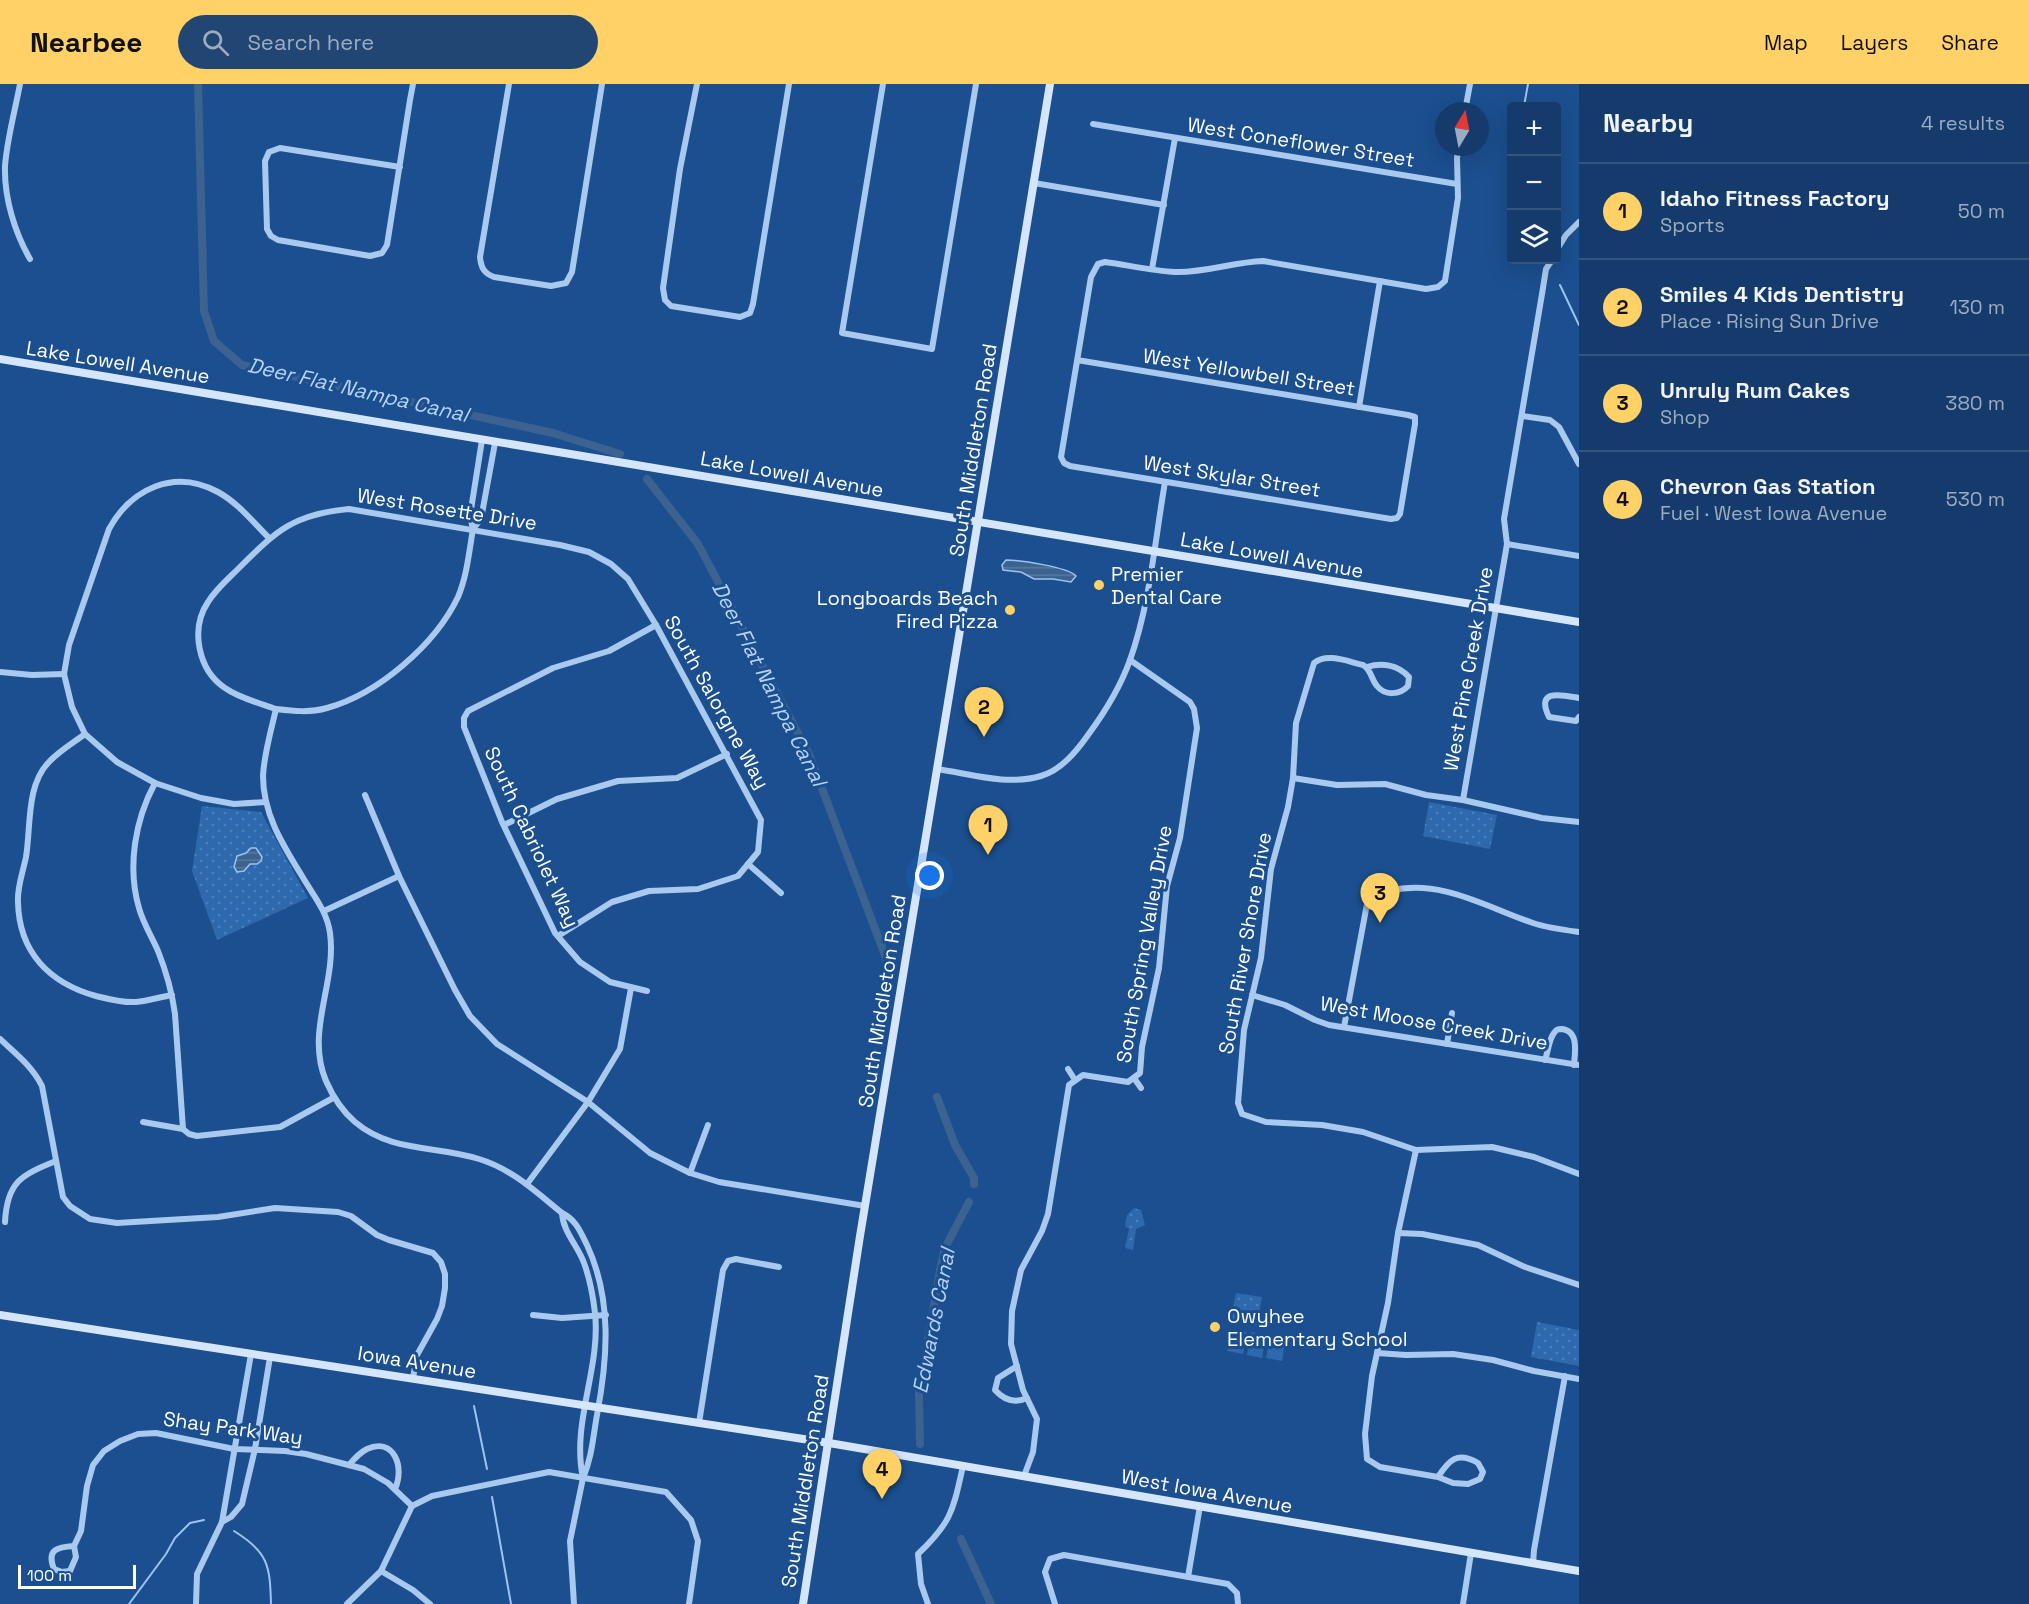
<!DOCTYPE html>
<meta charset="utf-8">
<style>
body{margin:0;font-family:"Space Grotesk",sans-serif;background:#214673;color:#f1f3f6}
.controls{position:absolute;right:18px;top:18px;display:grid;overflow:hidden;border-radius:6px;box-shadow:0 6px 24px #0002}
.controls button{width:54px;height:54px;display:grid;place-items:center;padding:0;border:0;border-bottom:2px solid #33557e;background:#143b6b;color:#f1f3f6;font:30px sans-serif}
.compass{position:absolute;left:1435px;top:18px;width:54px;height:54px;border-radius:50%;background:#143b6b;box-shadow:0 6px 24px #0002;rotate:10deg}
.scale{position:absolute;left:18px;bottom:15px;width:118px;box-sizing:border-box;padding-left:6px;border:3px solid #fff;border-top:0;font-size:16px;line-height:21px;white-space:nowrap;color:#fff;-webkit-text-stroke:4px #1b4f8f;paint-order:stroke}
.you{position:absolute;left:930px;top:792px;width:21px;height:21px;margin:-15px;border:4px solid #fff;border-radius:50%;background:#1a73e8;box-shadow:0 0 0 9px #1a73e833}
.badge{display:grid;place-items:center;width:39px;height:39px;border-radius:50%;background:#ffd166;color:#111;font-size:20px;font-weight:700}
.pin{position:absolute;translate:-50% -50px;filter:drop-shadow(0 2px 3px #0008)}
.pin::after{content:'';position:absolute;top:32px;width:21px;height:18px;background:inherit;clip-path:polygon(0 0,100% 0,50% 100%)}
.list{margin:0;padding:0;list-style:none}
h2{display:flex;justify-content:space-between;align-items:center;height:78px;margin:0;padding:0 24px;font-size:26px}
h2 small{font-size:20px;font-weight:400;color:#9dadc1}
.list li{display:grid;grid-template-columns:39px 1fr auto;gap:18px;align-items:center;box-sizing:border-box;height:96px;padding:0 24px;border-top:2px solid #33557e}
.list b{display:block;font-size:22px;white-space:nowrap}
.list p{margin:0;font-size:20px;white-space:nowrap;color:#9dadc1}
.list em{font-size:20px;font-style:normal;color:#9dadc1}
.icon{flex:none;width:33px;height:33px;fill:none;stroke:currentColor;stroke-width:2;stroke-linecap:round;stroke-linejoin:round}
.map{position:relative;flex:none;width:1579px;height:1520px;overflow:hidden}
header{display:flex;align-items:center;gap:36px;box-sizing:border-box;height:84px;padding:0 30px;background:#ffd166;color:#111}
header strong{font-size:28px}
nav{display:flex;gap:33px;margin-inline-start:auto;font-size:21px}
.search{width:420px;height:54px;background:#214673;display:flex;align-items:center;gap:15px;box-sizing:border-box;padding:0 21px;border-radius:33px;color:#9dadc1;font-size:22px}
main{display:flex}
aside{flex:1;background:#143b6b}
.map>svg:first-child{display:block}
.grass{fill:url(#grass-dots)}
.garden{fill:#2e69ad}
.water{fill:url(#water-rules);stroke:#9cc4f0;stroke-width:1.5}
.lines{fill:none;stroke-linecap:round;stroke-linejoin:round}
.stream{stroke:#9cc4f0;stroke-width:2}
.canal{stroke:#3c6290;stroke-width:8}
.street{stroke:#a9c9ee;stroke-width:6}
.secondary{stroke:#d6e6fa;stroke-width:8}
.poi-dot{fill:#ffd166;stroke:#1b4f8f;stroke-width:2}
.labels{text-anchor:middle;stroke-width:6;stroke-linejoin:round;paint-order:stroke}
.street-label{font-size:20px;fill:#fff;stroke:#1b4f8f}
.poi-label{font-size:20px;fill:#fff;stroke:#1b4f8f;text-anchor:start}
.water-label{font-size:21px;font-style:italic;fill:#b5d3f5;stroke:#1b4f8f}
</style>
<header>
<strong>Nearbee</strong>
<div class="search"><svg class="icon" aria-label="search" viewBox="0 0 24 24"><circle cx="10" cy="10" r="6"/><path d="M15 15l6 6"/></svg>Search here</div>
<nav><a>Map</a><a>Layers</a><a>Share</a></nav>
</header>
<main>
<div class="map">
<svg width="1579" height="1520" viewBox="0 0 1579 1520">
<defs>
<pattern id="grass-dots" width="8" height="8" patternUnits="userSpaceOnUse" patternTransform="scale(1.5)"><rect width="8" height="8" fill="#2e69ad"/><path d="M2 2h.1M6 6h.1" fill="none" stroke="#4d80b9" stroke-width="1.8" stroke-linecap="round"/></pattern>
<pattern id="water-rules" width="6" height="5" patternUnits="userSpaceOnUse" patternTransform="scale(1.5)"><rect width="6" height="5" fill="#3c6290"/><path d="M0 2.5h6" fill="none" stroke="#597aa1"/></pattern>
</defs>
<rect width="100%" height="100%" fill="#1b4f8f"/>
<!-- grass -->
<g class="grass">
<polygon points="1429,718 1497,731 1490,765 1423,752"/>
<polygon points="202,722 261,728 308,814 217,856 192,787"/>
<polygon points="1134,1124 1141,1126 1145,1141 1136,1145 1133,1166 1125,1164 1129,1145 1125,1142 1127,1131"/>
<polygon points="1236,1209 1262,1213 1257,1241 1231,1236"/>
<polygon points="1537,1238 1579,1246 1579,1282 1531,1273"/>
</g>
<!-- garden -->
<g class="garden">
<polygon points="1231,1245 1247,1248 1243,1270 1227,1267"/>
<polygon points="1251,1248 1266,1251 1262,1274 1247,1271"/>
<polygon points="1270,1252 1286,1255 1282,1277 1266,1274"/>
</g>
<!-- water -->
<g class="water">
<path d="M1006 476C1019 476 1068 483 1076 492L1071 498 1053 495H1034L1021 488 1003 486 1002 481Z"/>
<polygon points="251,764 256,764 262,773 261,777 257,780 250,780 244,787 237,788 234,783 237,772 246,769"/>
</g>
<g class="lines">
<!-- stream -->
<g class="stream">
<polyline points="1524,22 1528,0"/>
<polyline points="1560,201 1579,241"/>
<polyline points="470,1284 472,1294"/>
<polyline points="474,1322 487,1385"/>
<polyline points="492,1413 511,1520"/>
<path d="M234 1447C268 1468 270 1481 271 1520"/>
<polyline points="129,1520 166,1470 175,1454 190,1439 204,1436"/>
</g>
<!-- canal -->
<g class="canal">
<polyline points="198,0 204,227 214,257 242,281 553,349 620,370"/>
<polyline points="647,395 698,460 809,670 891,887"/>
<polyline points="937,1013 955,1061 974,1094 974,1100"/>
<polyline points="920,1360 919,1310 940,1186 945,1164 969,1118"/>
<polyline points="961,1455 991,1520"/>
</g>
<!-- street -->
<g class="street">
<path d="M20 0C15 27 7 55 5 82 4 114 15 149 30 175"/>
<path d="M509 0 480 173C481 184 484 189 494 193L551 202 566 199 572 188 602 0"/>
<polyline points="697,0 680,85 663,204 665,216 671,222 740,233 750,229 753,220 789,0"/>
<polyline points="883,0 842,249 932,265 976,0"/>
<polyline points="1465,27 1470,0"/>
<polyline points="1093,40 1457,100"/>
<polyline points="400,83 280,64 269,68 265,77 267,145 271,152 278,156 370,172 382,169 387,161 410,16 413,0"/>
<polyline points="1034,99 1164,121"/>
<polyline points="1556,167 1566,151 1579,138"/>
<polyline points="1152,185 1175,54"/>
<path d="M1077 276 1408 331 1415 333V340L1400 430 1397 434 1391 435 1070 382 1064 379 1061 373 1091 193 1098 180 1105 178C1128 181 1152 187 1175 188 1205 189 1233 178 1263 177L1426 205 1438 203 1445 197 1458 114 1457 74 1459 63"/>
<polyline points="1359,323 1380,197"/>
<polyline points="1522,332 1550,336 1559,343 1579,380"/>
<polyline points="482,356 470,432 473,445 481,435 495,359"/>
<path d="M473 445C469 468 467 492 458 513 435 561 378 610 327 624 310 629 293 627 276 625 271 647 264 670 263 692 263 730 283 761 302 792 313 811 327 827 330 849 337 899 305 947 326 997 333 1013 341 1026 355 1038 392 1069 435 1061 479 1075 512 1085 536 1108 562 1129"/>
<polyline points="1507,460 1579,472"/>
<path d="M1367 583C1382 578 1398 581 1409 593L1408 602C1400 611 1385 612 1377 602 1371 595 1371 585 1363 581 1349 578 1327 568 1314 579L1296 639 1293 694 1288 723 1271 785 1261 874 1244 946 1238 1019 1242 1030 1266 1038 1322 1041 1363 1048 1416 1066 1492 1063 1534 1073 1579 1090"/>
<polyline points="0,588 32,591 64,590"/>
<path d="M1579 614C1562 611 1535 604 1549 633L1576 637 1579 633"/>
<path d="M276 625C259 619 239 614 225 604 198 586 190 545 208 518 216 505 228 495 239 484 277 446 294 430 349 425L560 461 589 468 611 480 628 495 656 541 761 736 758 768 738 792 698 805 649 807 612 818 558 852"/>
<path d="M85 650C73 659 59 667 49 678 26 701 31 743 26 773 23 788 17 803 18 818 19 868 49 899 96 912 108 915 123 919 136 918 148 917 160 913 172 911"/>
<path d="M937 685C971 690 1007 702 1041 692 1061 686 1076 668 1088 651 1105 628 1120 604 1130 576 1150 520 1155 456 1165 398"/>
<polyline points="1293,694 1337,701 1385,700 1426,711 1463,716 1542,734 1579,738"/>
<path d="M155 699C135 736 127 783 139 824 143 839 152 853 158 867 166 887 172 908 175 930L183 1045"/>
<polyline points="365,711 399,792 455,906 470,932 497,960 588,1018 650,1069 690,1089 719,1098 865,1122"/>
<polyline points="1463,716 1507,460 1504,435 1542,210 1546,185 1552,176"/>
<path d="M266 718 234 720 201 714 155 699 117 678 85 650 72 623 64 590 69 561 109 445C131 405 174 384 218 408 238 419 253 438 269 454"/>
<polyline points="504,741 557,715 618,697 677,694 727,670"/>
<polyline points="748,780 781,809"/>
<polyline points="324,827 399,792"/>
<polyline points="647,907 610,898 580,878 555,849 502,738 464,643 464,634 468,627 553,584 609,567 656,541"/>
<polyline points="1252,911 1285,921 1315,936 1329,941 1579,981"/>
<path d="M1344 943 1367 820C1372 811 1381 810 1390 807 1440 794 1488 824 1533 839 1548 844 1564 846 1579 848"/>
<path d="M0 955C16 970 32 982 42 1002L63 1113 70 1122 90 1135 117 1139 218 1133 275 1124 338 1128 351 1132 377 1151 389 1156 433 1169 441 1178 445 1190V1204L442 1222 437 1235 417 1271 413 1294"/>
<polyline points="1447,960 1452,929"/>
<path d="M1545 976C1548 968 1549 955 1554 949 1557 945 1558 945 1562 945 1579 947 1575 968 1574 981"/>
<polyline points="1068,985 1075,996"/>
<polyline points="1134,994 1141,1004"/>
<polyline points="143,1038 183,1045 189,1050 197,1052 280,1043 333,1014"/>
<path d="M1416 1066 1398 1149 1388 1219 1372 1292 1365 1350 1367 1375 1380 1383 1438 1393 1453 1399 1468 1400 1480 1395 1483 1388 1478 1379C1457 1367 1449 1376 1438 1393"/>
<polyline points="690,1089 708,1041"/>
<polyline points="527,1100 588,1018 620,965 631,904"/>
<path d="M562 1129C576 1136 580 1147 587 1161 612 1215 608 1273 597 1331 593 1353 592 1373 583 1394 571 1339 601 1284 595 1229 593 1212 590 1195 584 1179 578 1162 563 1148 562 1129Z"/>
<path d="M5 1138C7 1098 21 1091 56 1077"/>
<polyline points="1398,1149 1422,1150 1478,1161 1525,1183 1579,1201"/>
<polyline points="533,1231 562,1234 606,1231"/>
<polyline points="1377,1269 1406,1271 1453,1270 1493,1276 1534,1287 1579,1295"/>
<path d="M1017 1282 998 1294 995 1306C1004 1316 1014 1320 1027 1314"/>
<polyline points="699,1339 723,1186 728,1177 736,1175 779,1183"/>
<path d="M349 1381C354 1375 359 1369 367 1365 394 1353 405 1383 395 1405"/>
<polyline points="1024,1392 1033,1368 1037,1335 1023,1306 1011,1260 1012,1227 1021,1186 1042,1147 1048,1130 1069,1001 1083,991 1128,998 1140,989 1142,963 1159,884 1167,802 1180,754 1197,644 1194,625 1190,618 1130,576"/>
<polyline points="412,1422 432,1412 549,1388 666,1408 691,1436 698,1457 689,1520"/>
<polyline points="222,1438 231,1433 242,1420 255,1365 270,1273"/>
<polyline points="74,1462 81,1447 87,1402 93,1381 104,1367 120,1357 138,1350 156,1349 234,1365 285,1367 306,1370 364,1385 388,1399 412,1422"/>
<path d="M74 1462 76 1473 70 1487 62 1488 54 1485C46 1465 58 1463 74 1462Z"/>
<polyline points="1533,1479 1534,1466 1565,1292"/>
<polyline points="381,1487 413,1506 430,1520"/>
<polyline points="1188,1493 1200,1422"/>
<polyline points="196,1520 197,1490 222,1438 251,1270"/>
<polyline points="347,1520 381,1487 412,1422"/>
<polyline points="574,1520 570,1457 583,1394"/>
<path d="M928 1520 921 1500 918 1470C952 1438 953 1426 963 1382"/>
<polyline points="1055,1520 1045,1488 1050,1475 1064,1471 1228,1500 1237,1509 1238,1520"/>
<polyline points="1463,1520 1471,1469"/>
</g>
<!-- secondary -->
<g class="secondary">
<polyline points="0,275 1579,538"/>
<polyline points="0,1231 829,1359 1579,1487"/>
<polyline points="803,1520 860,1152 1050,0"/>
</g>
</g>
<!-- markers -->
<g class="poi-dot">
<circle cx="1099" cy="501" r="6"/>
<circle cx="1010" cy="526" r="6"/>
<circle cx="1215" cy="1243" r="6"/>
</g>
<g class="labels">
<!-- street labels -->
<g class="street-label">
<text transform="translate(1301 58) rotate(9)" y="7">West Coneflower Street</text>
<text transform="translate(118 278) rotate(9)" y="7">Lake Lowell Avenue</text>
<text transform="translate(1249 288) rotate(9)" y="7">West Yellowbell Street</text>
<text transform="translate(973 366) rotate(-81)" y="7">South Middleton Road</text>
<text transform="translate(792 390) rotate(10)" y="7">Lake Lowell Avenue</text>
<text transform="translate(1232 392) rotate(9)" y="7">West Skylar Street</text>
<text transform="translate(447 425) rotate(9)" y="7">West Rosette Drive</text>
<text transform="translate(1272 471) rotate(10)" y="7">Lake Lowell Avenue</text>
<text transform="translate(1468 585) rotate(-80)" y="7">West Pine Creek Drive</text>
<text transform="translate(717 618) rotate(61)" y="7">South Salorgne Way</text>
<text transform="translate(532 753) rotate(65)" y="7">South Cabriolet Way</text>
<text transform="translate(1245 859) rotate(-80)" y="7">South River Shore Drive</text>
<text transform="translate(1144 860) rotate(-80)" y="7">South Spring Valley Drive</text>
<text transform="translate(882 917) rotate(-81)" y="7">South Middleton Road</text>
<text transform="translate(1434 939) rotate(10)" y="7">West Moose Creek Drive</text>
<text transform="translate(417 1278) rotate(9)" y="7">Iowa Avenue</text>
<text transform="translate(233 1344) rotate(8)" y="7">Shay Park Way</text>
<text transform="translate(805 1397) rotate(-81)" y="7">South Middleton Road</text>
<text transform="translate(1207 1407) rotate(10)" y="7">West Iowa Avenue</text>
</g>
<!-- poi labels -->
<g class="poi-label">
<text x="1111" y="497">Premier<tspan x="1111" dy="23">Dental Care</tspan></text>
<text x="998" y="521" text-anchor="end">Longboards Beach<tspan x="998" dy="23">Fired Pizza</tspan></text>
<text x="1227" y="1239">Owyhee<tspan x="1227" dy="23">Elementary School</tspan></text>
</g>
<!-- water labels -->
<g class="water-label">
<text transform="translate(358 306) rotate(13)" y="7">Deer Flat Nampa Canal</text>
<text transform="translate(769 600) rotate(63)" y="7">Deer Flat Nampa Canal</text>
<text transform="translate(934 1237) rotate(-79)" y="7">Edwards Canal</text>
</g>
</g>
</svg>
<div class="controls">
<button>+</button>
<button>−</button>
<button><svg class="icon" aria-label="layers" viewBox="0 0 24 24"><path d="M12 4l9 5-9 5-9-5zM3 14l9 5 9-5"/></svg></button>
</div>
<svg class="compass" viewBox="-18 -18 36 36"><path d="M0-13l5 13h-10z" fill="#e53935"/><path d="M0 13l5-13h-10z" fill="#9dadc1"/></svg>
<div class="scale">100 m</div>
<div class="you"></div>
<div class="pin badge" style="left:988px;top:771px">1</div>
<div class="pin badge" style="left:984px;top:653px">2</div>
<div class="pin badge" style="left:1380px;top:839px">3</div>
<div class="pin badge" style="left:882px;top:1415px">4</div>
</div>
<aside>
<h2>Nearby<small>4 results</small></h2>
<ul class="list">
<li><span class="badge">1</span><div><b>Idaho Fitness Factory</b><p>Sports</p></div><em>50 m</em></li>
<li><span class="badge">2</span><div><b>Smiles 4 Kids Dentistry</b><p>Place · Rising Sun Drive</p></div><em>130 m</em></li>
<li><span class="badge">3</span><div><b>Unruly Rum Cakes</b><p>Shop</p></div><em>380 m</em></li>
<li><span class="badge">4</span><div><b>Chevron Gas Station</b><p>Fuel · West Iowa Avenue</p></div><em>530 m</em></li>
</ul>
</aside>
</main>
